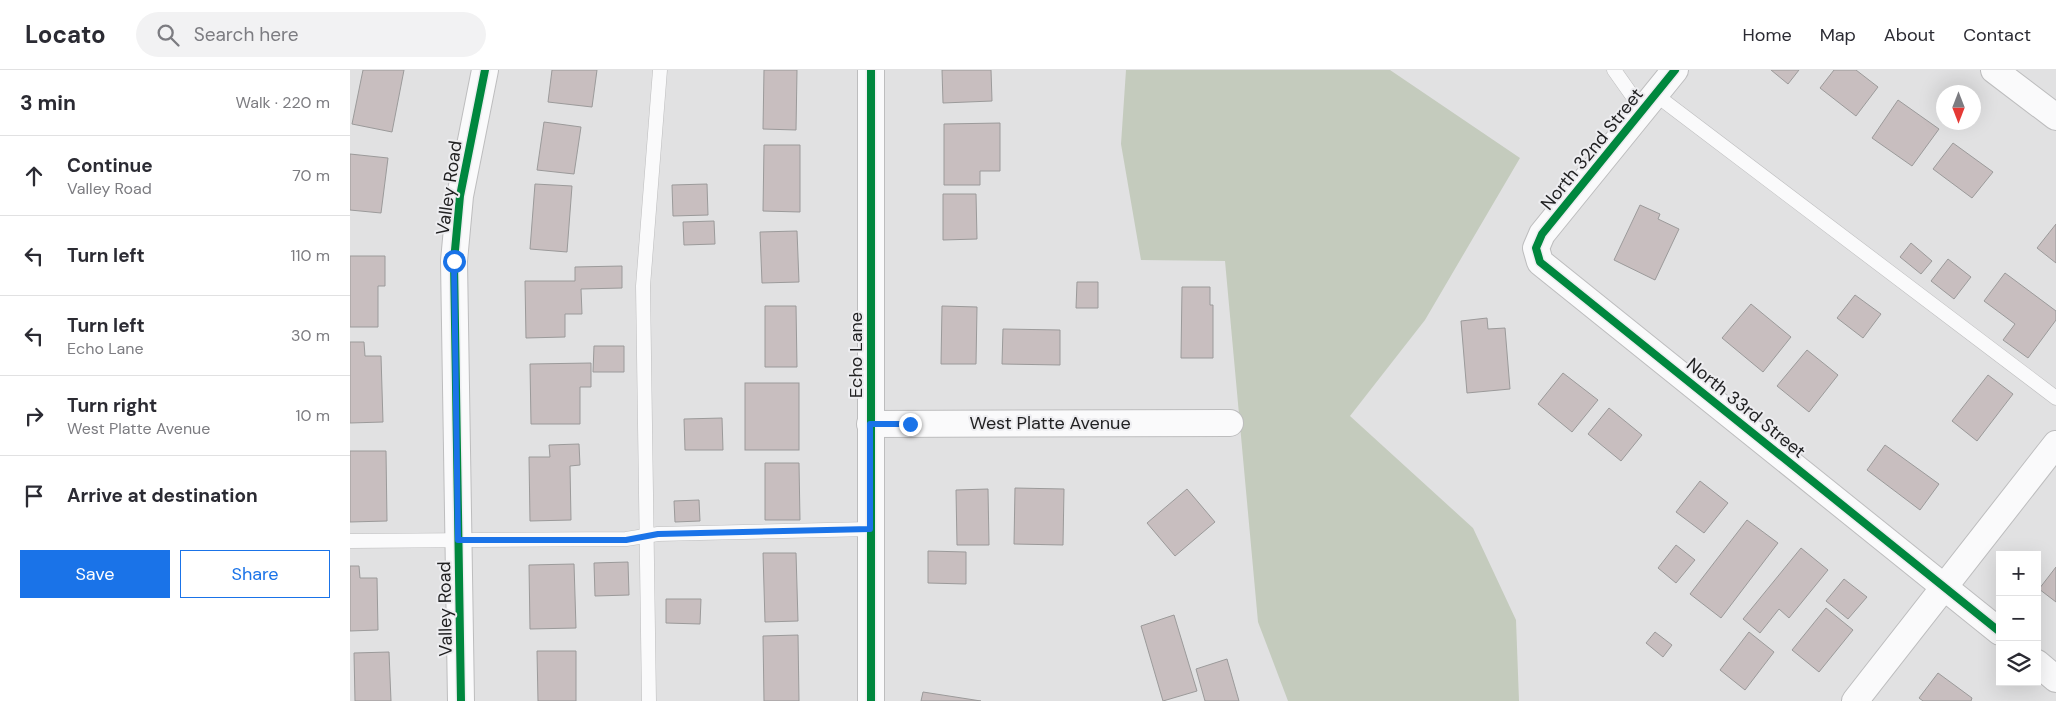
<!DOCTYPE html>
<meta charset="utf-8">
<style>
body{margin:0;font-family:"DM Sans",sans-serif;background:#f2f2f3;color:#2b2b33}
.controls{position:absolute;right:15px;bottom:15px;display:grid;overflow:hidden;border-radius:0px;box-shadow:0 5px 20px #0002}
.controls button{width:45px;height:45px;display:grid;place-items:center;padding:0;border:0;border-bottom:1px solid #e1e1e2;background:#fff;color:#2b2b33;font:25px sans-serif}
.compass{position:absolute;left:1586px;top:15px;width:45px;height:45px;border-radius:50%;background:#fff;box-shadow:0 5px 20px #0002;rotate:180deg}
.stop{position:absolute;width:15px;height:15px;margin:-11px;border:4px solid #1a73e8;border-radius:50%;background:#fff}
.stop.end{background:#1a73e8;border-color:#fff;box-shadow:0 1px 5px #0008}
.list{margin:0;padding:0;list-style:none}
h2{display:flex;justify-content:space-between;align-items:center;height:65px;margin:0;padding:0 20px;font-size:21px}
h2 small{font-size:16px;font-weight:400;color:#7c7c81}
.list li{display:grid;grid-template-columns:32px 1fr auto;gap:15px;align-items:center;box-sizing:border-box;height:80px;padding:0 20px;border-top:1px solid #e1e1e2}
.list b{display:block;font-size:19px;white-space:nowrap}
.list p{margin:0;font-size:16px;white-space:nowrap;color:#7c7c81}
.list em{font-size:16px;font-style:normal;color:#7c7c81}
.actions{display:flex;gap:10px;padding:15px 20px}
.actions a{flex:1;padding:11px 0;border:1px solid #1a73e8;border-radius:0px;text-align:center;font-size:18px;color:#1a73e8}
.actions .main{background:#1a73e8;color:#fff}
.icon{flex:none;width:28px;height:28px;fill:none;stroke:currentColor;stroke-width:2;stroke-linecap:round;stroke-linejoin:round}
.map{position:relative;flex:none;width:1706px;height:631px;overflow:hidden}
header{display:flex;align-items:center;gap:30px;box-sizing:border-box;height:70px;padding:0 25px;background:#fff;border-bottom:1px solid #e1e1e2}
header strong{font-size:24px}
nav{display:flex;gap:28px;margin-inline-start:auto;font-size:18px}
.search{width:350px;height:45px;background:#f2f2f3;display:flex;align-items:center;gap:12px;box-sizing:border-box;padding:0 18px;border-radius:28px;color:#7c7c81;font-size:19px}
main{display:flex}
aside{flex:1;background:#fff}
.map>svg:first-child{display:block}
.green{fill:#c4cbbd}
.building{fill:#c8bebf;stroke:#9b9a9a}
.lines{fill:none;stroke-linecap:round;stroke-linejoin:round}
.lane-casing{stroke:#bdbdbe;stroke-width:15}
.street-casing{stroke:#bdbdbe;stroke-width:28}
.lane{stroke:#fafafb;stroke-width:14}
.street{stroke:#fafafb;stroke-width:26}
.cycleway-casing{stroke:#ededf0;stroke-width:11}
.cycleway{stroke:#00873e;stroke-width:8}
.route{stroke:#1a73e8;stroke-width:6}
.labels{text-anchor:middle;stroke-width:4;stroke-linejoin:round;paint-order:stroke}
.street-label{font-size:18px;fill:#212122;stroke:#ededf0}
</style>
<header>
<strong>Locato</strong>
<div class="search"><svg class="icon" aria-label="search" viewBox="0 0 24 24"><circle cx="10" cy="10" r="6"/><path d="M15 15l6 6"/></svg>Search here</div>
<nav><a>Home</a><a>Map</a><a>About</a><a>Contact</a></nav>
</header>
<main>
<aside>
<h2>3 min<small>Walk · 220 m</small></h2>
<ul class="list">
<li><svg class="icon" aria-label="ahead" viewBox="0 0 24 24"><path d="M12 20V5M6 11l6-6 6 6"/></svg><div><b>Continue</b><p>Valley Road</p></div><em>70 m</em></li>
<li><svg class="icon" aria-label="left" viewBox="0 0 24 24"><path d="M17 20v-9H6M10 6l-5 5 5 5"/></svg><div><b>Turn left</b></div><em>110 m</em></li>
<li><svg class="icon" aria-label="left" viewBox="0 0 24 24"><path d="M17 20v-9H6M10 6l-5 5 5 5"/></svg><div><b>Turn left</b><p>Echo Lane</p></div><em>30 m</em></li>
<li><svg class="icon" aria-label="right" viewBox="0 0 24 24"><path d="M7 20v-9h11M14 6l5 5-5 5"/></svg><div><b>Turn right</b><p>West Platte Avenue</p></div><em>10 m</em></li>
<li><svg class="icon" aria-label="arrive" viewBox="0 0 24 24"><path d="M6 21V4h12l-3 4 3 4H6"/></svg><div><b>Arrive at destination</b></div></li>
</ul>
<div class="actions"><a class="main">Save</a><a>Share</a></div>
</aside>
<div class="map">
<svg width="1706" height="631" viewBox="0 0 1706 631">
<rect width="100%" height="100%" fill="#e1e1e2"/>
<!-- green -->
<polygon class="green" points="776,0 1040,0 1170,88 1075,250 1000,346 1123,458 1166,550 1169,631 938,631 908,552 875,191 791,190 771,74"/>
<!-- building -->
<g class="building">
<polygon points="13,0 54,0 42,62 2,54"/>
<polygon points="202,0 247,0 242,37 198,32"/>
<polygon points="414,0 447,0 446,60 413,59"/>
<polygon points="592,0 641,0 642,31 593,33"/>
<polygon points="1421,0 1449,0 1438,14"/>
<polygon points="1484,0 1506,0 1528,17 1506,46 1470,18"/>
<polygon points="1548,30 1589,59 1562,96 1522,68"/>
<polygon points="194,52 231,57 224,104 187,100"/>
<polygon points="650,53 650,101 630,101 630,115 594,115 594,54"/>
<polygon points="1603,73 1643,102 1622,128 1583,99"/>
<polygon points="414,75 450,75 450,142 413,141"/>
<polygon points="0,84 38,88 31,143 0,140"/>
<polygon points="185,114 222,116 217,182 180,179"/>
<polygon points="357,114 358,145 323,146 322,115"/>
<polygon points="593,124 626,124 627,169 593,170"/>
<polygon points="1290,135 1310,144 1308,149 1329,159 1305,210 1264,190"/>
<polygon points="364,151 365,174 334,175 333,152"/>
<polygon points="1706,154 1706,193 1687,178"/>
<polygon points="447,161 449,212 412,213 410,162"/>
<polygon points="1561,173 1582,191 1571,204 1550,187"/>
<polygon points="0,186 35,186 35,216 28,216 28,257 0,257"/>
<polygon points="1598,189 1621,207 1604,229 1581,211"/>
<polygon points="272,196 272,218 231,219 232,244 215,244 215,267 176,268 175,211 225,211 225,197"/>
<polygon points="1655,203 1706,241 1706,250 1678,288 1653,270 1665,254 1634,231"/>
<polygon points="727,212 748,212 748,238 726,238"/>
<polygon points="832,217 860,217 860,235 863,235 863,288 831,288"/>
<polygon points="1505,225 1531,244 1513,268 1487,248"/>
<polygon points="1401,234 1441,267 1413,302 1372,268"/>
<polygon points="415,236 446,236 447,297 415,297"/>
<polygon points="592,236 627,237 626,294 591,294"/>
<polygon points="1137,248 1138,259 1155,258 1160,319 1117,323 1111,251"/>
<polygon points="653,259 710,260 710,295 652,294"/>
<polygon points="0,272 14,272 15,286 31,286 33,352 0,353"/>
<polygon points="244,276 274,276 274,302 243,302"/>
<polygon points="1457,280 1488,305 1459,342 1427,316"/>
<polygon points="241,293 241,317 230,317 230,354 181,354 180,294"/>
<polygon points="1213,303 1248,330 1222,362 1188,334"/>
<polygon points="1638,305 1663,324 1627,371 1602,351"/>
<rect x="395" y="313" width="54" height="67"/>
<polygon points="1259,338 1292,365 1271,391 1238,364"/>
<polygon points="372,348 373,380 335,380 334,349"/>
<polygon points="229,374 230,395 220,396 221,450 180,451 179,387 200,387 199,375"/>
<polygon points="1535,375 1589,414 1570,440 1517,400"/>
<polygon points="0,381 36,381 37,451 0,452"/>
<polygon points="415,393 449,393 450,450 415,450"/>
<polygon points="1350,411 1378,433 1354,463 1326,442"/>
<polygon points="665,418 714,419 713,475 664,474"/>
<polygon points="638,419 639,475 607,475 606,420"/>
<polygon points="837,419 865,452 825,486 797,453"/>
<polygon points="349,430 350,451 325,452 324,431"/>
<polygon points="1397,450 1428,473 1371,548 1340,524"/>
<polygon points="1326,475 1345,490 1326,513 1308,498"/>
<polygon points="1451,478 1478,500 1439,548 1429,539 1410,563 1393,549"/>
<polygon points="578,481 616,482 616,514 578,513"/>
<polygon points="413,483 446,483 448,551 415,552"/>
<polygon points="278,492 279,525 245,526 244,493"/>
<polygon points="224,494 226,558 180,559 179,495"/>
<polygon points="0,496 9,496 10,508 27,508 28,560 0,561"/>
<polygon points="1706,497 1706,532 1689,519"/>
<polygon points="1494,509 1517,527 1498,549 1476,531"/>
<polygon points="316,529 351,529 350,554 316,553"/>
<polygon points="1476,538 1503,560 1469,602 1442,580"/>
<polygon points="824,545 847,621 813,631 791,556"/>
<polygon points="1305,562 1322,575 1313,587 1296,573"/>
<polygon points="1399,562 1424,582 1395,620 1370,600"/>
<polygon points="448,565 449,631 414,631 413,566"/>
<polygon points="187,581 226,581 226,631 188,631"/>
<polygon points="39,582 41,631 5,631 4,583"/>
<polygon points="877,589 889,631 855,631 846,599"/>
<polygon points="1588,603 1622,628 1621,631 1573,631 1569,628"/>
<polygon points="573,622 631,631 571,631"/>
</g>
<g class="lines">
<!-- lane casing -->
<g class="lane-casing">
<g id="lane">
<polyline points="1264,0 1293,41"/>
<polyline points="1306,25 1706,328"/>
<polyline points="0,471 276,469 308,464 520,459"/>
<polyline points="299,631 293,216 310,0"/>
</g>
</g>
<!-- street casing -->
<g class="street-casing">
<g id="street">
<polyline points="1325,0 1192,164 1186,178 1190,192 1650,562"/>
<polyline points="1644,0 1706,47"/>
<polyline points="520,354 880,353"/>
<polyline points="1687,593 1706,609"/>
<polyline points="111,631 104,191 110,126 135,0"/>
<polyline points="521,631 521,0"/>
<polyline points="1505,631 1706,374"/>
</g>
</g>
<!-- lane -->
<use href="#lane" class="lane"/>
<!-- street -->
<use href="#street" class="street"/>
<!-- cycleway casing -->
<g class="cycleway-casing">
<g id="cycleway">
<polyline points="1325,0 1192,164 1186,178 1190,192 1650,562"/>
<polyline points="111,631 104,191 110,126 135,0"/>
<polyline points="521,631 521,0"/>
</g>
</g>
<!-- cycleway -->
<use href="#cycleway" class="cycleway"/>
</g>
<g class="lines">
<!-- route -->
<polyline class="route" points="104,191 108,470 276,470 308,464 520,459 520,354 560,354"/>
</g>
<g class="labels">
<!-- street labels -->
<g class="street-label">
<text transform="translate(1242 79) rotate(-51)" y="6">North 32nd Street</text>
<text transform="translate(99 118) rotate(-82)" y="6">Valley Road</text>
<text transform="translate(506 285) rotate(-90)" y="6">Echo Lane</text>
<text transform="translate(1396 338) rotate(39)" y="6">North 33rd Street</text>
<text x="700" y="359">West Platte Avenue</text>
<text transform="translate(95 539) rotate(-91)" y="6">Valley Road</text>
</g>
</g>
</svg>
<div class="controls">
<button>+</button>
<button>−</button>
<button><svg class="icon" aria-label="layers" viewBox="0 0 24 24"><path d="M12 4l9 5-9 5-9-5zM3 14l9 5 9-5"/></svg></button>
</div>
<svg class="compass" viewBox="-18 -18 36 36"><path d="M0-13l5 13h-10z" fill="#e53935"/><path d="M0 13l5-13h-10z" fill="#7c7c81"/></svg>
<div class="stop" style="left:104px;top:191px"></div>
<div class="stop end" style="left:560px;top:354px"></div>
</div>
</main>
